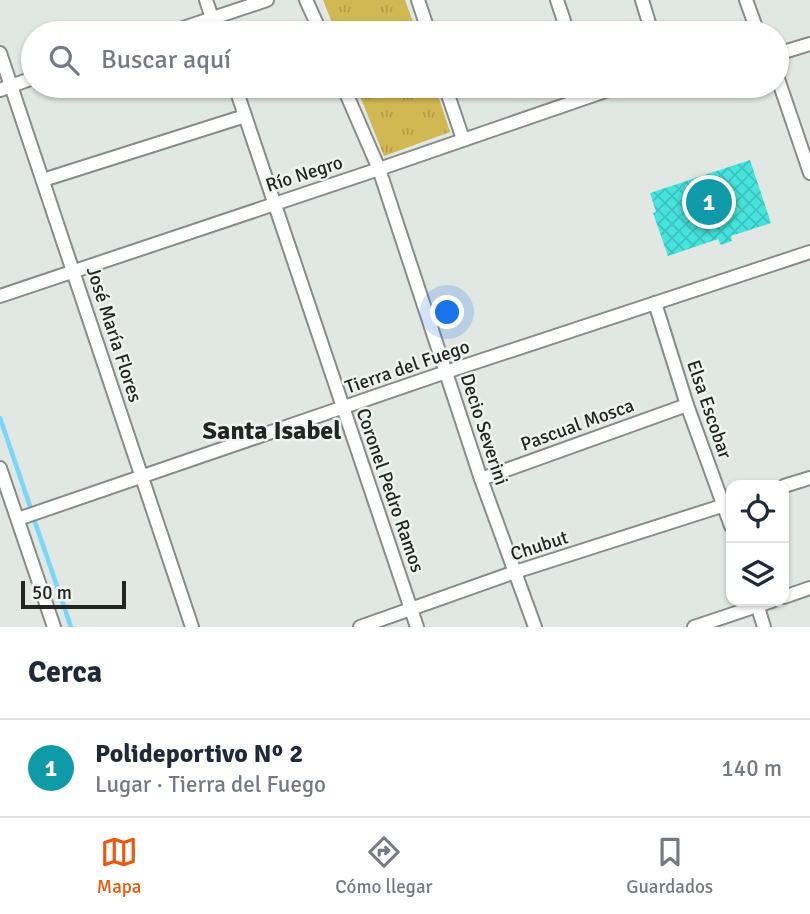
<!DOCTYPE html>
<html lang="es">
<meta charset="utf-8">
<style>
body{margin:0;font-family:Signika,sans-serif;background:#f2f2f3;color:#1f2937}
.controls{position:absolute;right:21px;bottom:21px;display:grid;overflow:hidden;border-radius:14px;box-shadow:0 2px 5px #0004}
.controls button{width:63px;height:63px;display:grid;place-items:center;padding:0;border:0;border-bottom:2px solid #e0e1e3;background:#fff;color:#1f2937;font:35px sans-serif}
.scale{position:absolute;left:21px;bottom:18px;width:105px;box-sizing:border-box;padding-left:7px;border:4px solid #232524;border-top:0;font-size:19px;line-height:24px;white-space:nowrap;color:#232524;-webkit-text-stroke:5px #eef4f0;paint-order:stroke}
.you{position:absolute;left:448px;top:313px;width:24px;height:24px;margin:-18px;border:5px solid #fff;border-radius:50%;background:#1a73e8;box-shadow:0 0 0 10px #1a73e833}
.badge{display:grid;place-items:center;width:46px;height:46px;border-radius:50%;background:#ea580c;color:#fff;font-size:23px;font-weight:700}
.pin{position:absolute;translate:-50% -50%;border:4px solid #fff;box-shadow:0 2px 7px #0006}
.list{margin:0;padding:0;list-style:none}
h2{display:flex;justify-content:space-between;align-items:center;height:91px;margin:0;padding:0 28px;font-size:30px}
h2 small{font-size:23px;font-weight:400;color:#747a83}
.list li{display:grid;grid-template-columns:46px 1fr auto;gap:21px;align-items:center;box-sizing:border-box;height:98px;padding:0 28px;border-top:2px solid #e0e1e3}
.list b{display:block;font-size:26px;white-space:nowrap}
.list p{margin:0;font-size:23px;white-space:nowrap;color:#747a83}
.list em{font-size:23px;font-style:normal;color:#747a83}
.icon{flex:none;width:38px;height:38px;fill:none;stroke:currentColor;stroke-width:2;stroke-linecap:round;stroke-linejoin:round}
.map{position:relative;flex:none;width:810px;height:627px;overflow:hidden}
.search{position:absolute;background:#fff;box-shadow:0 2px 5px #0004;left:21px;right:21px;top:21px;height:77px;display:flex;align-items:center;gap:18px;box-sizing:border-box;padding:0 24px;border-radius:38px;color:#747a83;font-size:26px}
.sheet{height:189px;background:#fff}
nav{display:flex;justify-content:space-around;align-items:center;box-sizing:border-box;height:98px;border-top:2px solid #e0e1e3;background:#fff;font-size:19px;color:#747a83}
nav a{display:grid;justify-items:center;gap:4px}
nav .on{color:#ea580c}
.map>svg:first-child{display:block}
.park{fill:url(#park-tufts)}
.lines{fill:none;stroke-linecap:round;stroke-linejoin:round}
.stream{stroke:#77d8f9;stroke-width:4.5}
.building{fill:url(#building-cross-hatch)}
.street-casing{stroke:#868c88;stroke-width:16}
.street{stroke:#fff;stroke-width:12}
.labels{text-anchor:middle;stroke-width:5;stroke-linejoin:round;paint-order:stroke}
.street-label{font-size:19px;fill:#232524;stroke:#eef4f0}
.district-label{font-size:26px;font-weight:bold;fill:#232524;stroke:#eef4f0}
</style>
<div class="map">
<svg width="810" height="627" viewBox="0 0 810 627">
<defs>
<pattern id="park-tufts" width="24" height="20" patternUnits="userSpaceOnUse" patternTransform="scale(1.75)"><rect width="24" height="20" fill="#d1b853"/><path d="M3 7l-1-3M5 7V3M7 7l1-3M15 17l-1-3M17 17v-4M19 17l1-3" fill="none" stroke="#b39e48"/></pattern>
<pattern id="building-cross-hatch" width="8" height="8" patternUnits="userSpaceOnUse" patternTransform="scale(1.75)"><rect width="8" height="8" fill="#46e4dd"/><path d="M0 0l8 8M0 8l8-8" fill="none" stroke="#3dc3be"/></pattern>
</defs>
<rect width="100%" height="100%" fill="#e1e7e3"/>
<!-- park -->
<g class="park">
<polygon points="323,0 405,0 417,33 336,33"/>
<polygon points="356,86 435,86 450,132 384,156"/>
</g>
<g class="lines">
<!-- stream -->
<g class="stream">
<polyline points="0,418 30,506"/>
<polyline points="35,522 71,627"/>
</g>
</g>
<!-- building -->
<polygon class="building" points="750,160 771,223 731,236 732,241 721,245 718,239 668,256 653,213 656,212 650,193"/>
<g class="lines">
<!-- street casing -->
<g class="street-casing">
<g id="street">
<polyline points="206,0 217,33"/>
<polyline points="306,0 321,33"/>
<polyline points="418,0 429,33"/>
<polyline points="557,0 568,33"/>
<polyline points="642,0 652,33"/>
<polyline points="746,0 758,33"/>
<polyline points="168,33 267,0"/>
<polyline points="0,53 192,627"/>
<polyline points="777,54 810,44"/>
<polyline points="777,76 810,173"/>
<polyline points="235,86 417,627"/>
<polyline points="343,86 379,169 481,479 535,627"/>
<polyline points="445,86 463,139"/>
<polyline points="0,90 33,78"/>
<polyline points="43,180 245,116"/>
<polyline points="0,296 379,169 620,86"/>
<polyline points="655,303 687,405 731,526"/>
<polyline points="0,468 54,627"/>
<polyline points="481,479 687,405"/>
<polyline points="784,486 810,478"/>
<polyline points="18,519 446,372 810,252"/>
<polyline points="784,597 810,588"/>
<polyline points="756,601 764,627"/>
<polyline points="360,627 515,572 731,503"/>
<polyline points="694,627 772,601"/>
</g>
</g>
<!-- street -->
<use href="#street" class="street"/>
</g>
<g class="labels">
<!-- street labels -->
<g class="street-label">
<text transform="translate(304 173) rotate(-18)" y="7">Río Negro</text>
<text transform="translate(115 334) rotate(72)" y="7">José María Flores</text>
<text transform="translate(407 366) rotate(-19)" y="7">Tierra del Fuego</text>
<text transform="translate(710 409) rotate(71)" y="7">Elsa Escobar</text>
<text transform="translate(577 424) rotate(-20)" y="7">Pascual Mosca</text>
<text transform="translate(485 429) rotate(72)" y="7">Decio Severini</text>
<text transform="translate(391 490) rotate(71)" y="7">Coronel Pedro Ramos</text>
<text transform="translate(539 545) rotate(-18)" y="7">Chubut</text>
</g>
<!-- district labels -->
<g class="district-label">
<text x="272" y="439">Santa Isabel</text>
</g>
</g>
</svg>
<div class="controls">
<button><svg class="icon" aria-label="locate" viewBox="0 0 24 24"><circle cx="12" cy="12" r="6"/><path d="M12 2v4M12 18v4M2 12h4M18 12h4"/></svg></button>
<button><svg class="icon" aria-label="layers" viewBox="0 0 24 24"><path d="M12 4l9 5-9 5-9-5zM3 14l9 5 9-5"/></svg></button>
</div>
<div class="scale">50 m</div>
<div class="you"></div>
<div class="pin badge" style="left:709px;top:202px;background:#0f9aa8">1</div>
<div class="search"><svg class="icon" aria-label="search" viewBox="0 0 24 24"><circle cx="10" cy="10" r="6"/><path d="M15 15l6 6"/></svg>Buscar aquí</div>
</div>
<section class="sheet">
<h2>Cerca<small></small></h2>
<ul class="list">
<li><span class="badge" style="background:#0f9aa8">1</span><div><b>Polideportivo Nº 2</b><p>Lugar · Tierra del Fuego</p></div><em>140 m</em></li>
</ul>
</section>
<nav>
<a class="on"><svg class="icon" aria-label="map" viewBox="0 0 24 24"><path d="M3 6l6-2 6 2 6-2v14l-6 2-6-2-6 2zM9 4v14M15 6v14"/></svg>Mapa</a>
<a><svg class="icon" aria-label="directions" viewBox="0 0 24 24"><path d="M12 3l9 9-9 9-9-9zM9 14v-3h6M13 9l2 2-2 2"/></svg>Cómo llegar</a>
<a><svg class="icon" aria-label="saved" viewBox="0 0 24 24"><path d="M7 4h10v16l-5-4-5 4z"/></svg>Guardados</a>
</nav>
